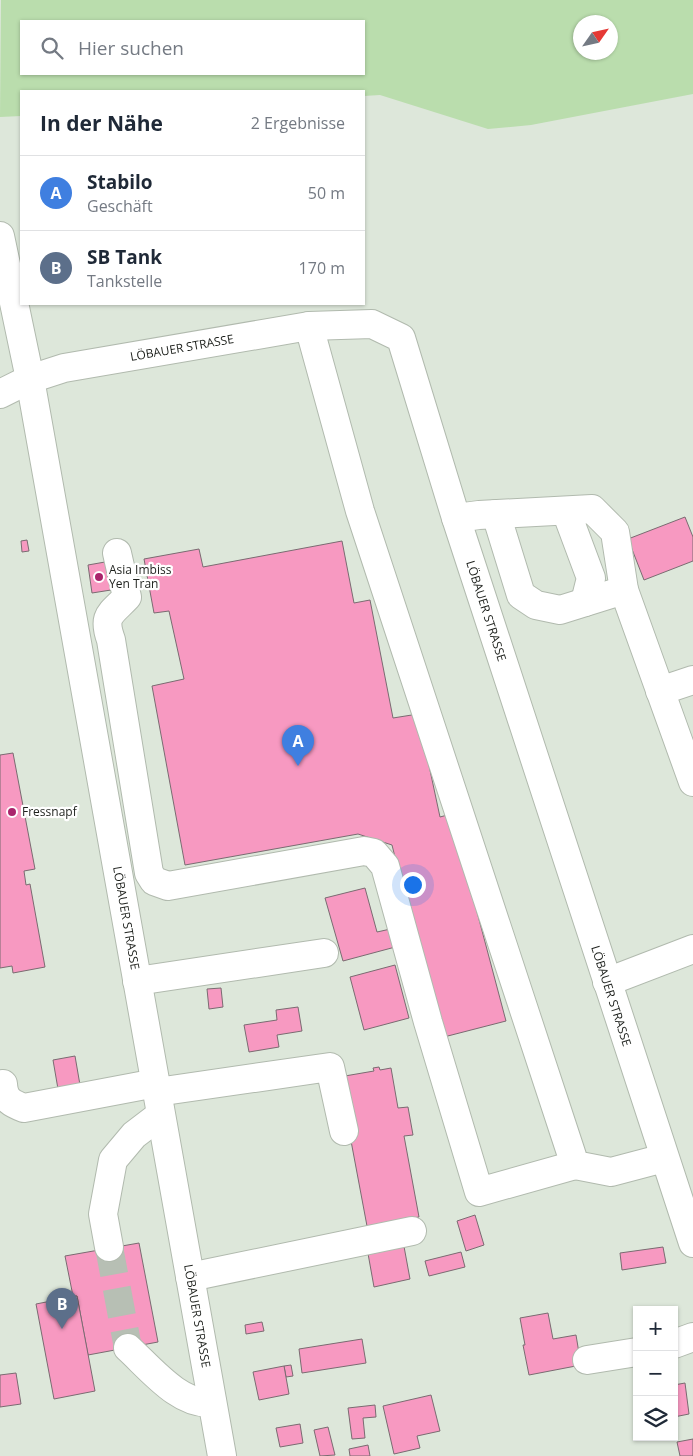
<!DOCTYPE html>
<html lang="de">
<meta charset="utf-8">
<style>
body{margin:0;font-family:"Open Sans",sans-serif;background:#f6f6f7;color:#1f2937}
.controls{position:absolute;right:15px;bottom:15px;display:grid;overflow:hidden;border-radius:0px;box-shadow:0 1px 4px #0004}
.controls button{width:45px;height:45px;display:grid;place-items:center;padding:0;border:0;border-bottom:1px solid #e0e1e3;background:#fff;color:#1f2937;font:25px sans-serif}
.compass{position:absolute;left:573px;top:15px;width:45px;height:45px;border-radius:50%;background:#fff;box-shadow:0 1px 4px #0004;rotate:56deg}
.you{position:absolute;left:412px;top:884px;width:18px;height:18px;margin:-12px;border:4px solid #fff;border-radius:50%;background:#1a73e8;box-shadow:0 0 0 8px #1a73e833}
.badge{display:grid;place-items:center;width:32px;height:32px;border-radius:50%;background:#aa246c;color:#fff;font-size:16px;font-weight:700}
.pin{position:absolute;translate:-50% -41px;filter:drop-shadow(0 1px 2px #0008)}
.pin::after{content:'';position:absolute;top:26px;width:18px;height:15px;background:inherit;clip-path:polygon(0 0,100% 0,50% 100%)}
.list{margin:0;padding:0;list-style:none}
h2{display:flex;justify-content:space-between;align-items:center;height:65px;margin:0;padding:0 20px;font-size:21px}
h2 small{font-size:16px;font-weight:400;color:#747a83}
.list li{display:grid;grid-template-columns:32px 1fr auto;gap:15px;align-items:center;box-sizing:border-box;height:75px;padding:0 20px;border-top:1px solid #e0e1e3}
.list b{display:block;font-size:19px;white-space:nowrap}
.list p{margin:0;font-size:16px;white-space:nowrap;color:#747a83}
.list em{font-size:16px;font-style:normal;color:#747a83}
.icon{flex:none;width:28px;height:28px;fill:none;stroke:currentColor;stroke-width:2;stroke-linecap:round;stroke-linejoin:round}
.map{position:relative;flex:none;width:693px;height:1456px;overflow:hidden}
.search{position:absolute;background:#fff;box-shadow:0 1px 4px #0004;left:20px;top:20px;width:345px;height:55px;display:flex;align-items:center;gap:12px;box-sizing:border-box;padding:0 18px;border-radius:0px;color:#747a83;font-size:19px}
.panel{position:absolute;background:#fff;box-shadow:0 1px 4px #0004;left:20px;top:90px;width:345px;height:215px;border-radius:0px}
.map>svg:first-child{display:block}
.green{fill:#baddad;fill-rule:evenodd}
.building{fill:#f799c1;stroke:#7a6b71}
.lines{fill:none;stroke-linecap:round;stroke-linejoin:round}
.minor-tunnel{stroke:#b7bfb4;stroke-width:28;stroke-dasharray:28 14;stroke-linecap:butt}
.minor-casing{stroke:#b1baae;stroke-width:30}
.major-casing{stroke:#b1baae;stroke-width:30}
.minor{stroke:#fff;stroke-width:28}
.major{stroke:#fff;stroke-width:28}
.poi-dot{fill:#aa246c;stroke:#fff;stroke-width:2}
.labels{text-anchor:middle;stroke-width:4.5;stroke-linejoin:round;paint-order:stroke}
.street-label{font-size:12px;fill:#1d201c;stroke:#fff}
.poi-label{font-size:12px;fill:#1d201c;stroke:#fff;text-anchor:start}
</style>
<div class="map">
<svg width="693" height="1456" viewBox="0 0 693 1456">
<rect width="100%" height="100%" fill="#dde7da"/>
<!-- green -->
<path class="green" d="M1 0H693V94L531 125 488 129 380 95 364 96V91H21V116L0 117ZM21 21H364V74H21ZM610 22V52H580V22Z"/>
<!-- building -->
<g class="building">
<polygon points="685,517 693,537 693,561 644,580 628,539"/>
<polygon points="27,540 29,551 22,552 21,541"/>
<polygon points="342,541 354,603 370,600 393,718 418,714 440,817 451,814 506,1021 440,1038 392,845 358,834 185,865 152,686 184,679 169,611 154,613 144,559 199,549 203,567"/>
<polygon points="105,562 111,590 92,593 88,565"/>
<polygon points="13,753 35,869 24,871 26,885 30,884 45,967 13,973 12,966 0,968 0,755"/>
<polygon points="365,888 377,932 395,928 399,946 343,961 325,898"/>
<polygon points="395,965 409,1018 364,1030 350,977"/>
<polygon points="221,988 223,1007 209,1009 207,989"/>
<polygon points="298,1007 302,1031 277,1035 279,1047 249,1052 244,1025 277,1020 276,1010"/>
<polygon points="75,1056 80,1085 58,1089 53,1060"/>
<polygon points="379,1067 380,1070 391,1068 398,1108 408,1107 413,1135 404,1136 419,1217 367,1226 339,1077 374,1071 373,1068"/>
<polygon points="475,1215 484,1245 466,1251 457,1221"/>
<polygon points="403,1241 410,1279 374,1287 367,1248"/>
<polygon points="139,1243 158,1342 88,1355 77,1296 73,1296 65,1256"/>
<polygon points="663,1247 666,1263 622,1270 620,1253"/>
<polygon points="461,1252 465,1267 429,1276 425,1261"/>
<polygon points="77,1296 95,1391 54,1399 36,1304"/>
<polygon points="548,1313 553,1339 576,1335 581,1365 529,1375 523,1345 525,1345 520,1318"/>
<polygon points="262,1322 264,1331 246,1334 245,1325"/>
<polygon points="362,1339 366,1363 302,1373 299,1349"/>
<polygon points="291,1365 293,1376 286,1377 284,1366"/>
<polygon points="284,1366 289,1394 259,1400 253,1372"/>
<polygon points="16,1373 21,1404 0,1407 0,1375"/>
<polygon points="685,1383 689,1414 674,1417 674,1385"/>
<polygon points="431,1395 440,1431 417,1436 420,1448 394,1454 383,1406"/>
<polygon points="375,1405 376,1417 363,1418 365,1438 352,1439 348,1408"/>
<polygon points="300,1424 303,1443 280,1447 276,1428"/>
<polygon points="328,1427 335,1455 320,1456 314,1430"/>
<polygon points="693,1439 693,1456 680,1456 677,1442"/>
<polygon points="368,1445 370,1456 350,1456 349,1449"/>
</g>
<g class="lines">
<!-- minor-tunnel -->
<polyline class="minor-tunnel" points="109,1247 128,1348"/>
<!-- minor casing -->
<g class="minor-casing">
<g id="minor">
<polyline points="309,326 360,511 575,1165 611,1172 664,1158"/>
<polyline points="0,394 30,379 64,368 309,326 372,324 401,338 456,518 693,1243"/>
<polyline points="566,511 591,578 585,602"/>
<polyline points="496,514 521,595 536,605 560,610 624,590"/>
<polyline points="456,518 479,515 592,509 615,532 624,590 693,782"/>
<path d="M117 553 127 597C111 614 102 615 111 640L149 873 154 881 168 886 364 851 374 853 385 866 428 1022 479 1192 575 1165"/>
<polyline points="660,691 693,680"/>
<polyline points="137,981 324,953"/>
<polyline points="607,982 693,949"/>
<path d="M3 1084C4 1099 10 1103 24 1108L156 1083"/>
<polyline points="157,1092 330,1067 344,1131"/>
<polyline points="109,1247 103,1214 113,1160 134,1135 155,1119 161,1117"/>
<polyline points="190,1277 412,1231"/>
<polyline points="674,1344 693,1337"/>
<path d="M128 1348C150 1368 181 1407 212 1402"/>
<polyline points="587,1360 637,1352"/>
</g>
</g>
<!-- major casing -->
<g class="major-casing">
<polyline id="major" points="0,236 30,379 222,1456"/>
</g>
<!-- minor -->
<use href="#minor" class="minor"/>
<!-- major -->
<use href="#major" class="major"/>
</g>
<!-- markers -->
<g class="poi-dot">
<circle cx="99" cy="577" r="5"/>
<circle cx="12" cy="812" r="5"/>
</g>
<g class="labels">
<!-- street labels -->
<g class="street-label">
<text transform="translate(182 348) rotate(-10)" y="4">LÖBAUER STRASSE</text>
<text transform="translate(486 611) rotate(72)" y="4">LÖBAUER STRASSE</text>
<text transform="translate(126 918) rotate(80)" y="4">LÖBAUER STRASSE</text>
<text transform="translate(611 996) rotate(72)" y="4">LÖBAUER STRASSE</text>
<text transform="translate(197 1316) rotate(80)" y="4">LÖBAUER STRASSE</text>
</g>
<!-- poi labels -->
<g class="poi-label">
<text x="109" y="574">Asia Imbiss<tspan x="109" dy="14">Yen Tran</tspan></text>
<text x="22" y="816">Fressnapf</text>
</g>
</g>
</svg>
<div class="controls">
<button>+</button>
<button>−</button>
<button><svg class="icon" aria-label="layers" viewBox="0 0 24 24"><path d="M12 4l9 5-9 5-9-5zM3 14l9 5 9-5"/></svg></button>
</div>
<svg class="compass" viewBox="-18 -18 36 36"><path d="M0-13l5 13h-10z" fill="#e53935"/><path d="M0 13l5-13h-10z" fill="#747a83"/></svg>
<div class="you"></div>
<div class="pin badge" style="left:298px;top:766px;background:#3f7fe0">A</div>
<div class="pin badge" style="left:62px;top:1329px;background:#5c6f8a">B</div>
<div class="search"><svg class="icon" aria-label="search" viewBox="0 0 24 24"><circle cx="10" cy="10" r="6"/><path d="M15 15l6 6"/></svg>Hier suchen</div>
<section class="panel">
<h2>In der Nähe<small>2 Ergebnisse</small></h2>
<ul class="list">
<li><span class="badge" style="background:#3f7fe0">A</span><div><b>Stabilo</b><p>Geschäft</p></div><em>50 m</em></li>
<li><span class="badge" style="background:#5c6f8a">B</span><div><b>SB Tank</b><p>Tankstelle</p></div><em>170 m</em></li>
</ul>
</section>
</div>
